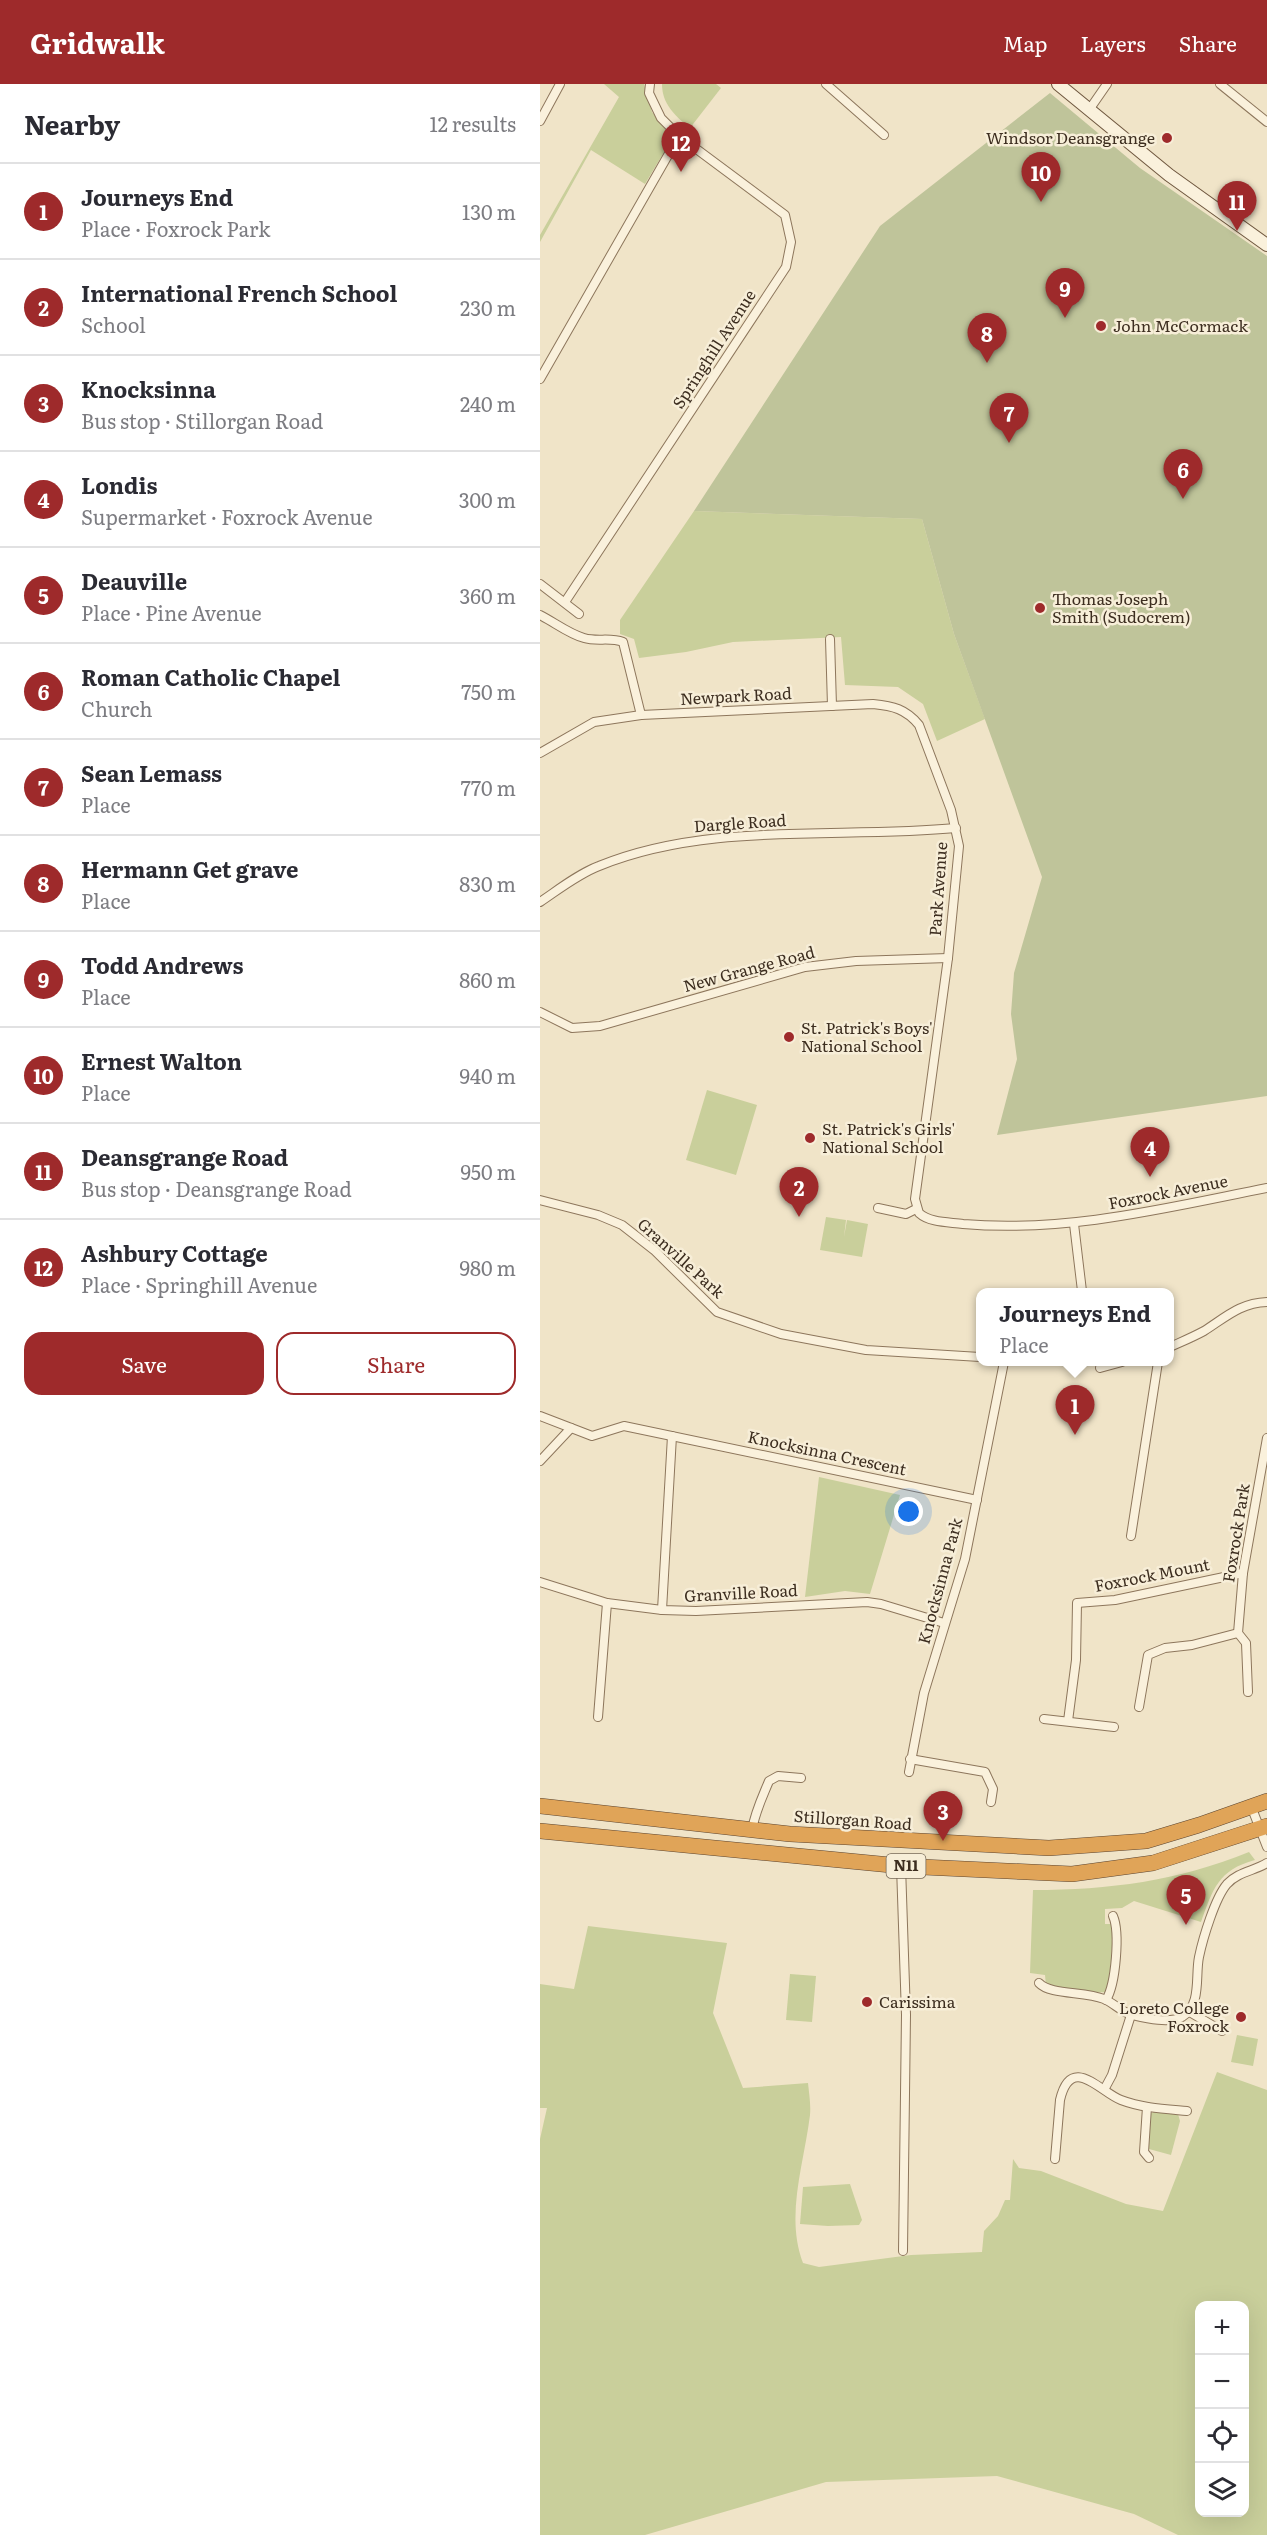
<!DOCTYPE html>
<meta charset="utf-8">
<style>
body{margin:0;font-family:Literata,serif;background:#f2f2f3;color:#2b2b33}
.controls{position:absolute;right:18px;bottom:18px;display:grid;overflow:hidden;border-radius:12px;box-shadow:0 6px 24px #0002}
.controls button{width:54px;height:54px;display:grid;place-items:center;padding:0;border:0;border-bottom:2px solid #e1e1e2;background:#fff;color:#2b2b33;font:30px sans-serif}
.you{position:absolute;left:369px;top:1428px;width:21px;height:21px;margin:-15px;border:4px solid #fff;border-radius:50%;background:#1a73e8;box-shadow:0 0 0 9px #1a73e833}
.badge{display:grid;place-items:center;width:39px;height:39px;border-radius:50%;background:#9e2a2b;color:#fff;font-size:20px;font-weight:700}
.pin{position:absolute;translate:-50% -50px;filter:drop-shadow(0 2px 3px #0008)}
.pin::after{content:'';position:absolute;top:32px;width:21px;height:18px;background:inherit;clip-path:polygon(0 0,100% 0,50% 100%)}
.popup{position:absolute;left:436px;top:1204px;width:198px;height:78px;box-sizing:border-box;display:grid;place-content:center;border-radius:12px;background:#fff;filter:drop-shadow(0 2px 4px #0005);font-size:20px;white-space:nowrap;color:#7c7c81}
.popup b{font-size:22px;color:#2b2b33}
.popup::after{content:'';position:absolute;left:50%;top:100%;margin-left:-12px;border:12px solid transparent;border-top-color:#fff}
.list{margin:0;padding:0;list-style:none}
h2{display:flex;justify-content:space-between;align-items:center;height:78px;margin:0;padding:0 24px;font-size:26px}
h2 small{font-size:20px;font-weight:400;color:#7c7c81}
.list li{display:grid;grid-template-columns:39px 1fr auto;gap:18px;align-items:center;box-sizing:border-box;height:96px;padding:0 24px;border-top:2px solid #e1e1e2}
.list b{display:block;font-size:22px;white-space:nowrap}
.list p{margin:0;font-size:20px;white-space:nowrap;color:#7c7c81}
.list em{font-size:20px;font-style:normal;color:#7c7c81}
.actions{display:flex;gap:12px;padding:18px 24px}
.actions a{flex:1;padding:14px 0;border:2px solid #9e2a2b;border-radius:18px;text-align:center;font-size:21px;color:#9e2a2b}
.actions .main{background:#9e2a2b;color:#fff}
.icon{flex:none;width:33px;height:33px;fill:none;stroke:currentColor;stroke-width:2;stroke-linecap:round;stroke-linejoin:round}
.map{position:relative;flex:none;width:727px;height:2451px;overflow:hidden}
header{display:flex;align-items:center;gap:36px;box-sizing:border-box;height:84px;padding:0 30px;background:#9e2a2b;color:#fff}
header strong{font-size:28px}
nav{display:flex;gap:33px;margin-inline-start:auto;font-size:21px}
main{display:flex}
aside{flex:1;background:#fff}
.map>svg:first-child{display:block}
.green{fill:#c9cf9b;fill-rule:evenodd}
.cemetery{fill:#bfc49a}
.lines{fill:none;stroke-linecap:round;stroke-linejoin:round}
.street-casing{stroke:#8d765c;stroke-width:10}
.secondary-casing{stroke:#6f573f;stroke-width:14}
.highway-casing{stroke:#5b4430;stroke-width:16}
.street{stroke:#faf1dc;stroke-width:8}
.secondary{stroke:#faf1dc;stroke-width:12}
.highway{stroke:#e0a458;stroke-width:15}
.poi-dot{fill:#9e2a2b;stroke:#f7eed8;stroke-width:2}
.labels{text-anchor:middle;stroke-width:5;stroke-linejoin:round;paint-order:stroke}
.shield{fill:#f7eed8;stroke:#756857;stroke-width:1.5}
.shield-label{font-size:15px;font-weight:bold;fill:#3d2e20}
.poi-label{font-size:16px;fill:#3d2e20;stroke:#f7eed8;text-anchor:start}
.street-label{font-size:16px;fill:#3d2e20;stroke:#f7eed8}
</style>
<header>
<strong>Gridwalk</strong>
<nav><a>Map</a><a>Layers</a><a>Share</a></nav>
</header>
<main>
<aside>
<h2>Nearby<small>12 results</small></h2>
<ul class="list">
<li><span class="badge">1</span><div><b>Journeys End</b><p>Place · Foxrock Park</p></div><em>130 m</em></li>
<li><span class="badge">2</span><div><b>International French School</b><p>School</p></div><em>230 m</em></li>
<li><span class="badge">3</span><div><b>Knocksinna</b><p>Bus stop · Stillorgan Road</p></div><em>240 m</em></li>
<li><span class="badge">4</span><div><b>Londis</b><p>Supermarket · Foxrock Avenue</p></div><em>300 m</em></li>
<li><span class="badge">5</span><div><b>Deauville</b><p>Place · Pine Avenue</p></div><em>360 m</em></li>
<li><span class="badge">6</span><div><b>Roman Catholic Chapel</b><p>Church</p></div><em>750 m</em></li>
<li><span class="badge">7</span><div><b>Sean Lemass</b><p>Place</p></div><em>770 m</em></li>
<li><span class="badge">8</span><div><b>Hermann Get grave</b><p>Place</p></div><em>830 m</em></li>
<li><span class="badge">9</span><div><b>Todd Andrews</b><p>Place</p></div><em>860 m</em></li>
<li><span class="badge">10</span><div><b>Ernest Walton</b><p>Place</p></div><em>940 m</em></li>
<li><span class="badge">11</span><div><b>Deansgrange Road</b><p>Bus stop · Deansgrange Road</p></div><em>950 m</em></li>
<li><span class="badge">12</span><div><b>Ashbury Cottage</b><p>Place · Springhill Avenue</p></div><em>980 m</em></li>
</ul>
<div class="actions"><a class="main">Save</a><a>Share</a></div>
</aside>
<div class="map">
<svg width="727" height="2451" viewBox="0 0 727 2451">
<rect width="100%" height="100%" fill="#f0e4c8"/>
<!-- green -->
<g class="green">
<polygon points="64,0 104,0 112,28 130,51 130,58 105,100 51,66 0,158 0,151 79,13"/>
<path d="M122 0H176L181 4 150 44C135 32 122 20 122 0Z"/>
<polygon points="154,427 382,435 414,550 445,635 397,657 383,620 358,603 305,601 301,553 193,558 146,568 99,574 94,555 80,550 80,536"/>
<polygon points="167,1006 217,1021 196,1091 146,1076"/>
<polygon points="286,1133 306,1136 304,1153 307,1136 328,1140 322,1173 280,1166"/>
<polygon points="279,1393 360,1411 330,1510 305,1507 265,1513"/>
<path d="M709 1768 715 1776C678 1786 673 1805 661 1838L594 1817 582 1824 565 1825V1840H572L574 1843C571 1865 572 1886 566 1908 560 1910 517 1903 506 1902L505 1891 490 1889 493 1806C570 1806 637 1797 709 1768Z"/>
<path d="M48 1842 187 1859 173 1929 203 2004 268 1999C269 2009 271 2021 270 2031 264 2080 245 2132 263 2179L279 2183 371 2171 442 2168 444 2147 458 2132 465 2116H470L473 2075 479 2084 501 2087 586 2120 623 2127 677 1988 727 2006V2451H638L594 2430 457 2392 286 2398 105 2451H0V2055L7 2024H0V1900L34 1905ZM660 2222H704V2428H660Z"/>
<polygon points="250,1890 276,1892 272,1938 246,1936"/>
<polygon points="697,1951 718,1955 713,1982 691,1978"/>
<polygon points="617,2026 638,2030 640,2037 631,2071 609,2065 610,2030"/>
<polygon points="310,2100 322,2136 319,2141 288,2142 260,2140 263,2103"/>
</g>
<!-- cemetery -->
<polygon class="cemetery" points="510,9 600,84 727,172 727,1012 457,1051 477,975 471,930 474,889 502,793 414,550 382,435 154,427 340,142"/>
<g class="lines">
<!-- street casing -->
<g class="street-casing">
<g id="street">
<polyline points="286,0 344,51"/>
<polyline points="680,0 727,38"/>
<polyline points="549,26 567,0"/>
<polyline points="0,37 20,0"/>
<polyline points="0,295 139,52"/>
<polyline points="0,500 39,530"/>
<polyline points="25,518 246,183 251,158 245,131 139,52 121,34 109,9 110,0"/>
<path d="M0 531C14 538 29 550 44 554 57 558 70 553 83 558L101 631"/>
<polyline points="290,555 292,622"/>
<path d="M0 669 54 638 101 631 333 620C353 622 366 625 379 641L411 726 419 762 408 874 375 1115 379 1129C390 1139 409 1138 423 1140 527 1149 626 1124 727 1104"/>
<path d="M0 818C18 806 38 790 59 782 169 737 299 755 416 744"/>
<polyline points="0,928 32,944 60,942 265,883 316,877 408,874"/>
<polyline points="0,1116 58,1131 82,1141 114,1166 177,1228 241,1250 326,1266 440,1273"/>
<polyline points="338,1124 366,1130 376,1125"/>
<polyline points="534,1140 542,1207"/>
<path d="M630 1263C641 1258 653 1253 664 1247 686 1233 700 1219 727 1218"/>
<polyline points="560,1284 582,1278"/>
<polyline points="0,1332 52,1352 84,1342 437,1416"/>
<polyline points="0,1377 31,1344"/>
<polyline points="591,1452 618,1278"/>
<polyline points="0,1498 67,1519 122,1526 156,1527 327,1518 341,1520 404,1539"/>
<polyline points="122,1526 132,1352"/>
<polyline points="708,1608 706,1559 698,1549 703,1489 727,1354"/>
<polyline points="599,1623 608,1571 625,1564 652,1561 698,1549"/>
<polyline points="58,1633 67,1519"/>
<polyline points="504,1635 574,1643"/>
<polyline points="528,1637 536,1576 537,1519 575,1516 703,1489"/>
<polyline points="370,1675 445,1688 453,1705 451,1718"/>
<polyline points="369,1688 384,1609 425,1475 464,1278"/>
<polyline points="711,1722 727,1763"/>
<path d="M212 1746C215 1728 222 1714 229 1697L238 1692 261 1694"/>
<polyline points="361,1782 366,1931 363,2167"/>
<path d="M499 1899C510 1911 545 1907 564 1915 574 1919 581 1928 592 1931 605 1934 629 1940 642 1933 662 1921 655 1892 659 1873 663 1854 675 1814 687 1800 698 1788 714 1787 727 1779"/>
<path d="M566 1916C576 1900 580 1848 573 1832"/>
<polyline points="648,1927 682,1947"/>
<polyline points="565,2004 572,1991 591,1931"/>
<polyline points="607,2023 604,2068 609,2074"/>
<path d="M515 2075 520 2016C531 1969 560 2008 581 2016 602 2024 625 2025 647 2027"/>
</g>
</g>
<!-- secondary casing -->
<g class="secondary-casing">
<polyline id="secondary" points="518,0 629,91 727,161"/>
</g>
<!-- highway casing -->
<g class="highway-casing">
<g id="highway">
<polyline points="0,1722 250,1750 509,1764 606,1757 659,1741 727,1717"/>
<polyline points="0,1747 361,1782 532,1790 613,1779 727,1742"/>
</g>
</g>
<!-- street -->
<use href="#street" class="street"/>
<!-- secondary -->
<use href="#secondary" class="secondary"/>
<!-- highway -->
<use href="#highway" class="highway"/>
</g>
<!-- markers -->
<g class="poi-dot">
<circle cx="627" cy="54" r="6"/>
<circle cx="561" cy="242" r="6"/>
<circle cx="500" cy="524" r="6"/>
<circle cx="249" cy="953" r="6"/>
<circle cx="270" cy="1054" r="6"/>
<circle cx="327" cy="1918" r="6"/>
<circle cx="701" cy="1933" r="6"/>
</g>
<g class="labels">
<!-- shield labels -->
<rect class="shield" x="346.5" y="1770" width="39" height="24" rx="4.5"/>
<g class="shield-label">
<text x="366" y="1787">N11</text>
</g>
<!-- poi labels -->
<g class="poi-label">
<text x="615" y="60" text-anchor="end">Windsor Deansgrange</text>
<text x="573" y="248">John McCormack</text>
<text x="512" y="521">Thomas Joseph<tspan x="512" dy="18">Smith (Sudocrem)</tspan></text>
<text x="261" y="950">St. Patrick's Boys'<tspan x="261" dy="18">National School</tspan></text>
<text x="282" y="1051">St. Patrick's Girls'<tspan x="282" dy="18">National School</tspan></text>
<text x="339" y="1924">Carissima</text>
<text x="689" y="1930" text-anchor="end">Loreto College<tspan x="689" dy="18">Foxrock</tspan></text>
</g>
<!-- street labels -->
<g class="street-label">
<text transform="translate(174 265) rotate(-57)" y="6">Springhill Avenue</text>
<text transform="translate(196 612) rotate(-3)" y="6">Newpark Road</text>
<text transform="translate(200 739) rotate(-4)" y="6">Dargle Road</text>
<text transform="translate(398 805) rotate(-86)" y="6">Park Avenue</text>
<text transform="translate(209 885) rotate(-15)" y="6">New Grange Road</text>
<text transform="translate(628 1108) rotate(-11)" y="6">Foxrock Avenue</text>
<text transform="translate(141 1174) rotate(42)" y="6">Granville Park</text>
<text transform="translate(287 1369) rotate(12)" y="6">Knocksinna Crescent</text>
<text transform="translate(696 1449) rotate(-81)" y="6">Foxrock Park</text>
<text transform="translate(612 1491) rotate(-11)" y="6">Foxrock Mount</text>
<text transform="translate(400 1497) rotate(-75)" y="6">Knocksinna Park</text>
<text transform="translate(201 1509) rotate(-3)" y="6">Granville Road</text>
<text transform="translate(313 1736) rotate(4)" y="6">Stillorgan Road</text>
</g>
</g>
</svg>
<div class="controls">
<button>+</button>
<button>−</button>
<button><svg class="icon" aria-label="locate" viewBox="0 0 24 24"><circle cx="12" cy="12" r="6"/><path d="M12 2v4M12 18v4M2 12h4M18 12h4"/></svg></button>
<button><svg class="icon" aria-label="layers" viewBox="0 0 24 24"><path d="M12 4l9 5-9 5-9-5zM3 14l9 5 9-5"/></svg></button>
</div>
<div class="you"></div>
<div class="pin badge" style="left:535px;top:1351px">1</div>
<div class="popup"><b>Journeys End</b>Place</div>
<div class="pin badge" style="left:259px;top:1133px">2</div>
<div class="pin badge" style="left:403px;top:1757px">3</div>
<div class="pin badge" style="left:610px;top:1093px">4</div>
<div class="pin badge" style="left:646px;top:1841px">5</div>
<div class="pin badge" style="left:643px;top:415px">6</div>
<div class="pin badge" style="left:469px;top:359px">7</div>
<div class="pin badge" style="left:447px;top:279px">8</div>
<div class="pin badge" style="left:525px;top:234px">9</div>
<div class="pin badge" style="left:501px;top:118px">10</div>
<div class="pin badge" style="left:697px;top:147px">11</div>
<div class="pin badge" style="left:141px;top:88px">12</div>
</div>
</main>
